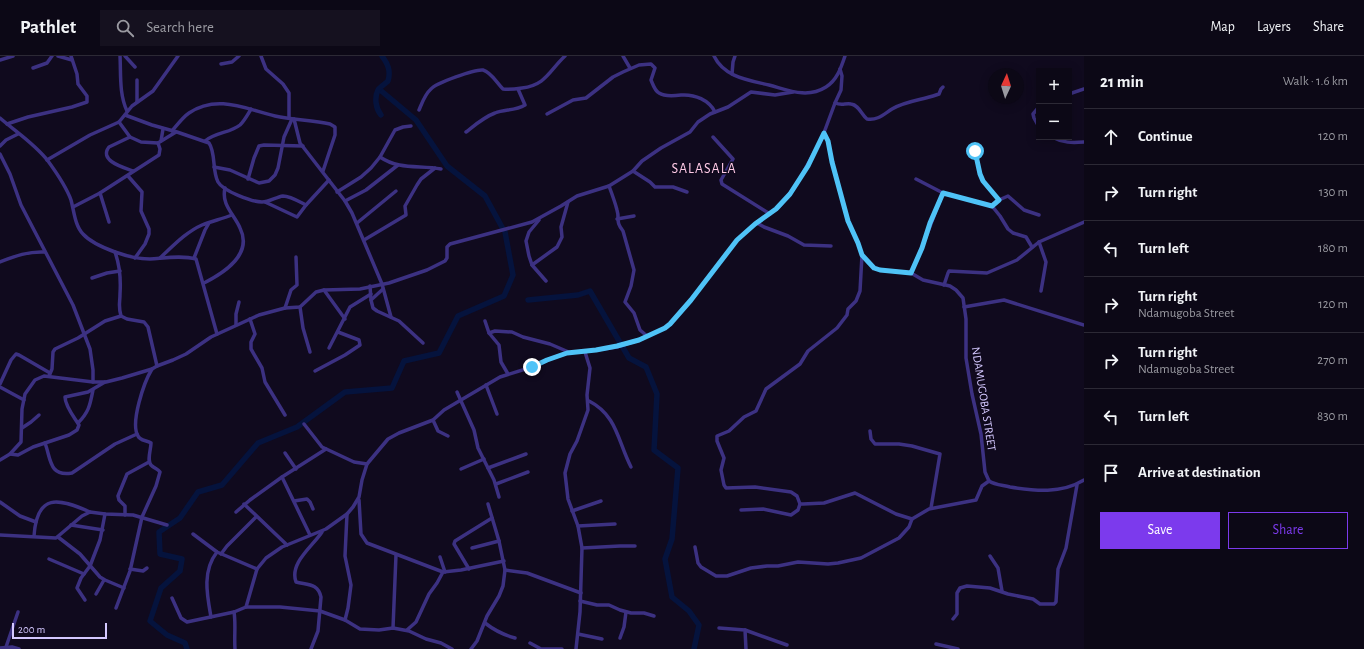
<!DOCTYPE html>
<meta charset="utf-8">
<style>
body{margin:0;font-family:"Alegreya Sans",sans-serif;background:#15111f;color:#f1f3f6}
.controls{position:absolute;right:12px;top:12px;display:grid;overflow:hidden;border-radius:0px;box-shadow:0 2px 10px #0003}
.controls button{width:36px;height:36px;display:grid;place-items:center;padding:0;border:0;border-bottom:1px solid #2c2935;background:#0c0816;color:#f1f3f6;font:20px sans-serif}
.compass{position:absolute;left:988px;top:12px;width:36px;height:36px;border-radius:50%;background:#0c0816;box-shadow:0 2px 10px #0003;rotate:4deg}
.scale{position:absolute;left:12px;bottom:10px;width:95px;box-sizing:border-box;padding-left:4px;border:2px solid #d4c8ff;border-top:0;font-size:11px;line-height:14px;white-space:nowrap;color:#d4c8ff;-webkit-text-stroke:3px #100a1e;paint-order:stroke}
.stop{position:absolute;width:12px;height:12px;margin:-9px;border:3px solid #4fc3f7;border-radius:50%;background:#fff}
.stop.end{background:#4fc3f7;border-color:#fff;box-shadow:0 1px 4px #0008}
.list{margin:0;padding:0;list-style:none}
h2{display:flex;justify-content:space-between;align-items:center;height:52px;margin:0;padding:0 16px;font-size:17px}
h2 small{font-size:13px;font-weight:400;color:#9a9aa1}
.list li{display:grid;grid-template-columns:26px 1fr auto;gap:12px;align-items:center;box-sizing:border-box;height:56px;padding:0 16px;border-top:1px solid #2c2935}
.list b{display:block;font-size:15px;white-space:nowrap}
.list p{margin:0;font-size:13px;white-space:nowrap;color:#9a9aa1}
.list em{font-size:13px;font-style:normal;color:#9a9aa1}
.actions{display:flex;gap:8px;padding:12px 16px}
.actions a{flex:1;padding:9px 0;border:1px solid #7c3aed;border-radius:0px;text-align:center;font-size:14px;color:#7c3aed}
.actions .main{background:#7c3aed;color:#fff}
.icon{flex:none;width:22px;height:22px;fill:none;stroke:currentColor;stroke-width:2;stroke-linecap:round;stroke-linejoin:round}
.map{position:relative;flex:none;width:1084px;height:593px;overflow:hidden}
header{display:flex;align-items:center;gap:24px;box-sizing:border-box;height:56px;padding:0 20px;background:#0c0816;border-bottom:1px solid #2c2935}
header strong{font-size:19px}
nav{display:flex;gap:22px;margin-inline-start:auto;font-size:14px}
.search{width:280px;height:36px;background:#15111f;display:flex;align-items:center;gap:10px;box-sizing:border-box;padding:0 14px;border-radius:0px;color:#9a9aa1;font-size:15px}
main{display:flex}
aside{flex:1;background:#0c0816}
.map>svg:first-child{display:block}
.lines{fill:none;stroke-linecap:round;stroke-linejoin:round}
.river{stroke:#05133d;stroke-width:5.5}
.minor{stroke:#3c3182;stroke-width:3.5}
.route{stroke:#4fc3f7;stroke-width:5}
.labels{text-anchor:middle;stroke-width:3;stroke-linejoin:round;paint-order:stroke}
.street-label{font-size:12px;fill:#d4c8ff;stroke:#100a1e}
.quarter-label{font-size:14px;letter-spacing:1px;fill:#ffcae6;stroke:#100a1e}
</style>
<header>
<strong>Pathlet</strong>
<div class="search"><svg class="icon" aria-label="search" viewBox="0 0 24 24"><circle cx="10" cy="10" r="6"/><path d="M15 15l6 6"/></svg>Search here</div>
<nav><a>Map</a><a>Layers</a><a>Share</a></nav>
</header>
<main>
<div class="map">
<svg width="1084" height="593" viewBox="0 0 1084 593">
<rect width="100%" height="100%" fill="#100a1e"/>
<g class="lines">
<!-- river -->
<g class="river">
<polyline points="379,33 416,64 447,110 485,140 503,173"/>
<path d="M381 59C376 53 374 42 378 34 380 31 385 28 388 25 391 15 388 8 382 0"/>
<polyline points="528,244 578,239 590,235 629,302 646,311 657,338 654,394 678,412 672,483 665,503 672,541 689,555 699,569 694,593"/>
<polyline points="187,593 185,587 167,579 150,565 161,532 180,515 182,503 160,498 159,476 180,462 198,436 222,429 258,387 297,371 345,336 392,332 404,305 439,297 458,260 504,240 513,219 505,176"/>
</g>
<!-- minor -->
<g class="minor">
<polyline points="58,0 72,4"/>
<path d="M120 0C121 18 119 38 127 55"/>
<polyline points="125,0 135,11"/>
<polyline points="261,0 266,13 283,28 289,37 289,62"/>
<polyline points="623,0 630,12"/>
<path d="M714 0C724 21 748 24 769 29 788 34 807 43 826 31 837 24 841 12 845 0"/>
<polyline points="0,4 13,0"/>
<polyline points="221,8 232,6 239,0"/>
<polyline points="33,12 47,7 52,0"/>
<polyline points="732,18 733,6 735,0"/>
<polyline points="137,24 137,46"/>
<polyline points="1069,38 1084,33"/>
<path d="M835 47C842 50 845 47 851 48 859 49 861 58 867 63 877 65 884 58 892 53 905 45 922 44 936 39L939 38 941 33 943 31"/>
<polyline points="1039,51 1033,58 1034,62 1039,71"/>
<path d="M419 54C422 47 425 38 431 33 436 27 475 13 483 14 491 16 497 27 503 33 509 34 516 33 522 32 546 29 549 15 565 0"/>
<path d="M547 58 573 44 586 42 613 21 623 16 639 9 651 8 655 12 651 24C653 29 655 35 659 37 665 41 674 40 681 39 695 38 709 44 715 56"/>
<path d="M125 59 152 69 177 76 209 87C216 97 212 115 218 126 223 135 252 146 262 146 269 146 276 141 283 140 290 140 300 146 306 149"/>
<path d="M0 62C16 76 35 88 48 105 56 116 66 130 71 144 74 155 75 170 83 178 91 187 104 192 115 196 126 200 138 203 150 203 165 202 182 199 196 203L217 278"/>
<polyline points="294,63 300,87 345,145 352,157 382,228 391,261"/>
<polyline points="119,66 130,81 141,86 158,87 176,76"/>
<polyline points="7,68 28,61 72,51 87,46 87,40 78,28 77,18 71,0"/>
<path d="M172 75C177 69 183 61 189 57 217 38 246 53 275 60 293 64 312 64 330 68L335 71V79L323 115"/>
<path d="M466 76C475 69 484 61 495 57 505 53 515 55 525 49L518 33"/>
<polyline points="824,77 828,85 832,106 848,165 858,187 862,199 868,206 874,212 880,214 911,217 923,224 950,230 956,234 963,242 966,263 966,302 972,338 981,378 985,416 989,425"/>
<path d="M130 81 109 91C98 105 125 112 133 115"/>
<polyline points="713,81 733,103 721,124 722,128 770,158"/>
<path d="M1052 81C1063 87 1072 87 1084 86"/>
<polyline points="161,85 163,73"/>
<path d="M205 85C216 76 230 77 240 69 245 64 248 58 251 53"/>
<polyline points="0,90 6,84 18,78"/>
<polyline points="975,95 980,118 983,125 999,144"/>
<polyline points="0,98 10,118 21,149 73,249 90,293 93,314 93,326"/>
<path d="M380 101C399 114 419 109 441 113"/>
<polyline points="47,104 90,79 119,66 132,50 153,35 178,0"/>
<polyline points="214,111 230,114 259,127 269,125 275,119 278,112 284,81 292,63"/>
<polyline points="633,115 650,126 655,131 673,131 687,136"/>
<polyline points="128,120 142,136 141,155 149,173 149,178 145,188 135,202"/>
<polyline points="248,123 254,102 259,90 264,89 303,90"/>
<polyline points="916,123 943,137 992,150 1000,160 1008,173 1013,177 1026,181 1032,191"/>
<path d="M609 130C612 138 615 146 617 154 620 164 615 165 623 175L634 214 631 230 625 246 634 257 640 274 647 280"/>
<polyline points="337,136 361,121 371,112 380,101 395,74 403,71 411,70"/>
<polyline points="100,137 109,166"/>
<polyline points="345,145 366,134 398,109"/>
<polyline points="265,146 297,161 306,149 329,124"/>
<polyline points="992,150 999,144 1008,140 1024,154 1039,159"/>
<polyline points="73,151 100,137 159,99 160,93 158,87"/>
<polyline points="617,163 634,160"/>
<polyline points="539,164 529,176 526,185 529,200 532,209 546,225"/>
<polyline points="357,167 396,135"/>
<polyline points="757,167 764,171 788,180 804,189 831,190"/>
<polyline points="364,184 406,159 405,150 417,129 421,123 435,112"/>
<polyline points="1039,186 1046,206 1041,235"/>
<path d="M115 196C120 210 121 223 120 238 120 247 118 250 121 260L127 263 144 266 148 271 157 310"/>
<polyline points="862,199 860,235 856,245 848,253 847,259 837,272 808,295 800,308 766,333 756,355 744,361 729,375 717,380 717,385 724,402 721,414 724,429 726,432 755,431 791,436 797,440 800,448 803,448 824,447 855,437 896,458 912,463"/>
<path d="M160 202C173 190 186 176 202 169 212 165 222 163 232 159"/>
<polyline points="194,202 205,174 209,167"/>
<path d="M0 206C15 200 29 195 45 196"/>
<polyline points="532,209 557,191 562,181 561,171 568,146"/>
<path d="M911 217C923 191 932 164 943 137"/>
<polyline points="92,222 107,217 120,215"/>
<path d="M204 227C224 217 253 198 240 172 234 158 221 149 225 132"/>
<polyline points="944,229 948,217 949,215 987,217 1017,204 1039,186 1084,166"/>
<polyline points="370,230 371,244 373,252 377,255 399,265 423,287"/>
<polyline points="324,234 345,263"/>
<polyline points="371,244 383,233"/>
<polyline points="300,251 303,272 310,296"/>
<polyline points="964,251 1004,244 1084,269"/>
<polyline points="285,252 291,234 297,229 296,201"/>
<polyline points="250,263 255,278 251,286 251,293 262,312 265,326 285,359"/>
<polyline points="485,265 489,277 499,289 501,306 508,318"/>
<polyline points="236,269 236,258 239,246"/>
<polyline points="489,277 495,275 512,276 523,281 550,288 571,297"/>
<polyline points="329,292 350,251 371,238"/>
<polyline points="315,315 345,299 360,289 359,284 338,276"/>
<polyline points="49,320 52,313 53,296 55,293 78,282 105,265 121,260"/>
<polyline points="0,328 11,304 16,298 19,299 50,317"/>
<polyline points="486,329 497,358"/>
<polyline points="0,331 24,344"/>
<polyline points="457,336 474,374 478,392 494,424 499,441"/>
<path d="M589 345C617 359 618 386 631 411"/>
<polyline points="433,364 438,375 448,380"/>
<path d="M78 367C89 356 90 349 93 334"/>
<polyline points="304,368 322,391 354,406 367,408"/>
<polyline points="22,372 31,366 39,359"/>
<polyline points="870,375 871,383 875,388 899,388 912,390 940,398 931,452"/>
<path d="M45 387C51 403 49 421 72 417L115 388 137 378"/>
<polyline points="285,397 296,413"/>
<path d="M10 398 18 399 33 391 69 379 77 374 79 369C74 361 65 350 65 341L88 336 105 326"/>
<polyline points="0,404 10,398 21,386 22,353 25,338 35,324 44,320 93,326 106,326 122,322 152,313 157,310 173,304 186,298 211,281 259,259 285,252 300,251 316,236 324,234 360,233 389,227 427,214 445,205 447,202 447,191 450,188 532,166 561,150 577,140 609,130 633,115 642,105 661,92 690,76 698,66 710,58 728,51 751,36 775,39 793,36"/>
<polyline points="488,412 526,398"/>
<polyline points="461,413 484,403"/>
<polyline points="282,421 310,479"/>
<path d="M989 425C995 429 1002 429 1010 431 1035 435 1061 438 1084 424"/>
<polyline points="496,428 528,416"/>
<polyline points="359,444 361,478 367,487 443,516"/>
<polyline points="294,445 307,443 310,446 313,453"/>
<polyline points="0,446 20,460 36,466"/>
<polyline points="244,448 287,489"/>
<polyline points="488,448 499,485 505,514 527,517 581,537"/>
<polyline points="741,454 763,453 791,459 798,454 800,448"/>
<polyline points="572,455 601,445"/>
<polyline points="236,456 250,444 282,421 326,393"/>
<polyline points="125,459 125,450 119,444 118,440 127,418 149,406"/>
<polyline points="71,469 103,474"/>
<polyline points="578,470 615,468"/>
<polyline points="193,478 217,496 257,513"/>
<polyline points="0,479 56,482 82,460 90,456 105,458 133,459 167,469"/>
<path d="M34 480C37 437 58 442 90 456"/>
<polyline points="58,481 80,498 100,521 105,524 124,532"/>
<polyline points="695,491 698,507 701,511 716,520 727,520 751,512 767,510 778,510 798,506 828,508 838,507 861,502 899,482 909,471 912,463 929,453 976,444 982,430 989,425"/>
<polyline points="472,492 499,485"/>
<polyline points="582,492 620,490 635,490"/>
<polyline points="221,498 227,490 256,461"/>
<polyline points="990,500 998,512 1002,535"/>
<polyline points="440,501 445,516"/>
<polyline points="49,503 84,518"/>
<polyline points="130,513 143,515 147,512"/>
<polyline points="469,513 454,488 455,485 492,462"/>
<polyline points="96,538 104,524"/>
<polyline points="172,542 181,562 187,566 234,556 246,551 257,513 266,502 282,491 326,473 347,458 353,451 359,441 362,424 367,408 388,383 399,377 433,364 444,354 500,321 532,311 547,304 567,297 596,294 617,291 639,284 665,272 670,268 691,244 737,184 755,168 779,151 797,128 822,82 835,47 841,34 842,20 840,13"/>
<polyline points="85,544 77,532 81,522 90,510 100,484 105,458"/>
<polyline points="580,545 597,549 609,549 620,554 631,557 644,557 654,560"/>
<polyline points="246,551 280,551 320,555 345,564 360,573 379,574 393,572 409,575 426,583 441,587 452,593"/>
<path d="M116 552 130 515 142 461 156 430 160 416C158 413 156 413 152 410 146 406 151 394 151 387 147 384 140 385 138 380 130 367 144 326 152 313"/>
<path d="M234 556C236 568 234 580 235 593"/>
<path d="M211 561C207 539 202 515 217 496"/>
<polyline points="953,563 957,558 957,537 960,532 967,530 990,532 1008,538 1033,543 1040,548 1054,548 1056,546 1058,513 1066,492 1077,429"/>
<polyline points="345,564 348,552 351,529 345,500 347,458"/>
<path d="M485 567C494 574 504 579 515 582"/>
<polyline points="393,572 396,499"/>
<polyline points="719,572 745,574 746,593"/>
<polyline points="407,574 416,566 429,538 437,527 443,516 461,514 504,505"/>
<polyline points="745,574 787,589"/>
<polyline points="578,578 602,583"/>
<polyline points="620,582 624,571 626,556"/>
<polyline points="530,587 541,593 562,593"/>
<polyline points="936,588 958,593"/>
<polyline points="6,591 18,556"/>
<polyline points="0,592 12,591 19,593"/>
<path d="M311 593 318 575 321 541C318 527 308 529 296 526 289 507 313 490 322 476"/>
<polyline points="471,593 477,585 487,560 499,540 503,530 505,514"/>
<polyline points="576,593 580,556 582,492 578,470 568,443 565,417 570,398 577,385 588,354 587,339 590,312 585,296"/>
</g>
</g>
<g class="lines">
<!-- route -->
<polyline class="route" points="532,311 547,304 567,297 596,294 617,290 639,284 665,272 670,268 691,244 737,184 755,168 776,153 790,138 808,110 824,77 828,85 832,106 848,165 858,187 862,199 874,212 880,214 911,217 922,192 930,167 943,137 992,150 999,144 983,125 980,118 975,95"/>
</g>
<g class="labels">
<!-- street labels -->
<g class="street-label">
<text transform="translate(984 343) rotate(81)" y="4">NDAMUGOBA STREET</text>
</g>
<!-- quarter labels -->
<g class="quarter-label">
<text x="704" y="117">SALASALA</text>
</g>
</g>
</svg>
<div class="controls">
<button>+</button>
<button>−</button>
</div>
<svg class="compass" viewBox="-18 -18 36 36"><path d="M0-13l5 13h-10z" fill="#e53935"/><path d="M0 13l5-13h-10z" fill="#9a9aa1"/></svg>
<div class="scale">200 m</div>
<div class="stop" style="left:975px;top:95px"></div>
<div class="stop end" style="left:532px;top:311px"></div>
</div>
<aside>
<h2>21 min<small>Walk · 1.6 km</small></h2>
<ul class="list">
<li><svg class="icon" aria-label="ahead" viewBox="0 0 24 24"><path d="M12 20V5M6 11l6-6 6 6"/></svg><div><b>Continue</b></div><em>120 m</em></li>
<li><svg class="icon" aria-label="right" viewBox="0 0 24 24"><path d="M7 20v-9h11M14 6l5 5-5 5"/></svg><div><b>Turn right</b></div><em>130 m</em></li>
<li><svg class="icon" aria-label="left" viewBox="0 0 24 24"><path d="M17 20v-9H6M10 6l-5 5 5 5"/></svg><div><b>Turn left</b></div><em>180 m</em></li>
<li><svg class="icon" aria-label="right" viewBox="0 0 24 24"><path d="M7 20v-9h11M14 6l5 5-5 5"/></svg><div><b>Turn right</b><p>Ndamugoba Street</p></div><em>120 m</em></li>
<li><svg class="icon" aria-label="right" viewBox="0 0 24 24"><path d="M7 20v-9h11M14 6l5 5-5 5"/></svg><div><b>Turn right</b><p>Ndamugoba Street</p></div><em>270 m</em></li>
<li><svg class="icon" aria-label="left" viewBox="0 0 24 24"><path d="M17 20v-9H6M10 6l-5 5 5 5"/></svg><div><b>Turn left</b></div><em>830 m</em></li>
<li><svg class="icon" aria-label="arrive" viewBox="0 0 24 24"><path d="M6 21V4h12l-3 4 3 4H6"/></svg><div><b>Arrive at destination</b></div></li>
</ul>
<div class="actions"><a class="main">Save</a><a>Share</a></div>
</aside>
</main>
